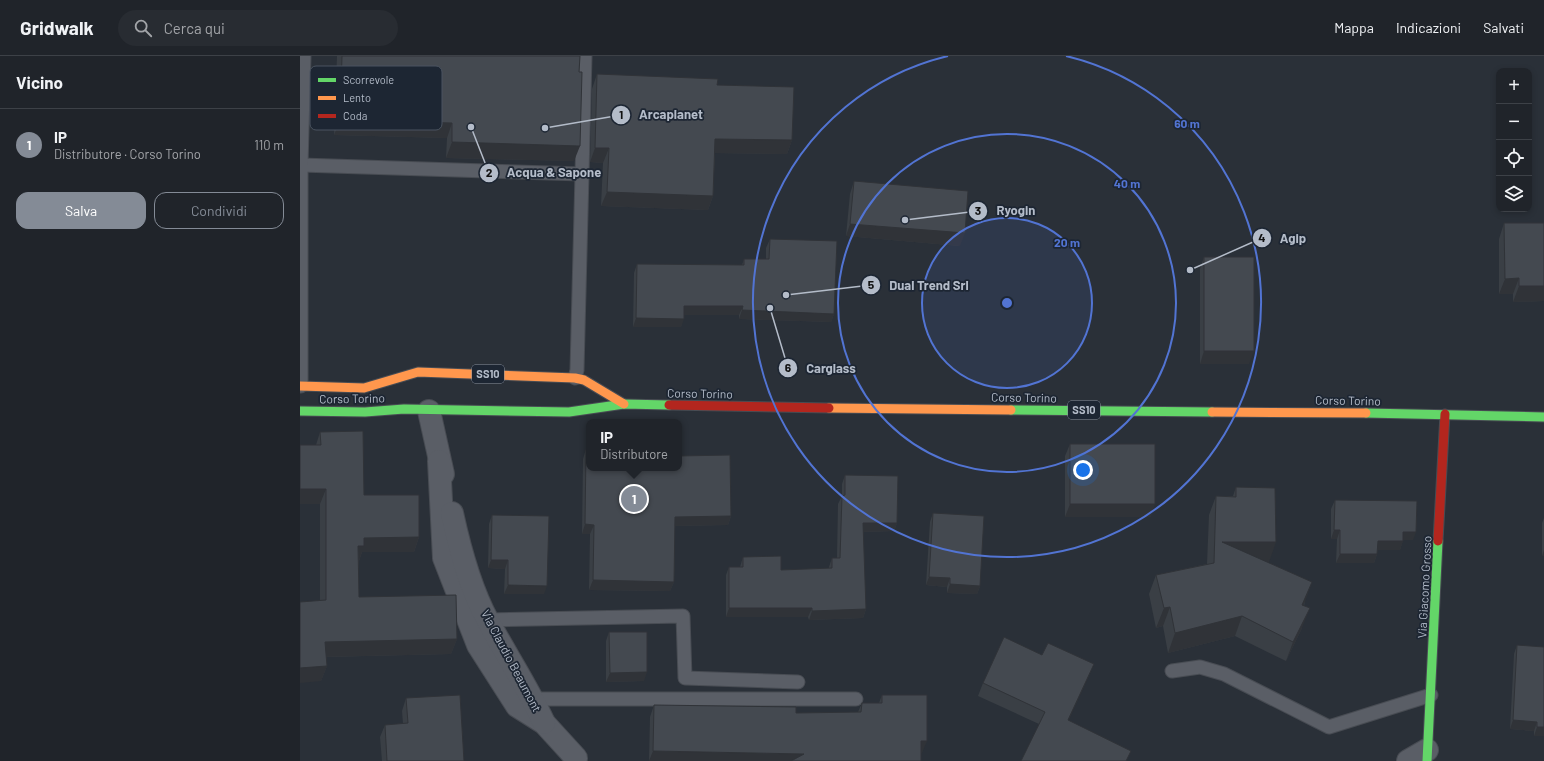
<!DOCTYPE html>
<html lang="it">
<meta charset="utf-8">
<style>
body{margin:0;font-family:Barlow,sans-serif;background:#282c32;color:#f1f3f6}
.controls{position:absolute;right:12px;top:12px;display:grid;overflow:hidden;border-radius:8px;box-shadow:0 2px 6px #0003}
.controls button{width:36px;height:36px;display:grid;place-items:center;padding:0;border:0;border-bottom:1px solid #3d4147;background:#20242a;color:#f1f3f6;font:20px sans-serif}
.you{position:absolute;left:783px;top:414px;width:14px;height:14px;margin:-10px;border:3px solid #fff;border-radius:50%;background:#1a73e8;box-shadow:0 0 0 6px #1a73e833}
.badge{display:grid;place-items:center;width:26px;height:26px;border-radius:50%;background:#848b96;color:#fff;font-size:13px;font-weight:700}
.pin{position:absolute;translate:-50% -50%;border:2px solid #fff;box-shadow:0 1px 4px #0006}
.popup{position:absolute;left:286px;top:363px;width:96px;height:52px;box-sizing:border-box;display:grid;place-content:center;border-radius:8px;background:#20242a;filter:drop-shadow(0 1px 3px #0005);font-size:13px;white-space:nowrap;color:#a2a4a8}
.popup b{font-size:15px;color:#f1f3f6}
.popup::after{content:'';position:absolute;left:50%;top:100%;margin-left:-8px;border:8px solid transparent;border-top-color:#20242a}
.list{margin:0;padding:0;list-style:none}
h2{display:flex;justify-content:space-between;align-items:center;height:52px;margin:0;padding:0 16px;font-size:17px}
h2 small{font-size:13px;font-weight:400;color:#a2a4a8}
.list li{display:grid;grid-template-columns:26px 1fr auto;gap:12px;align-items:center;box-sizing:border-box;height:72px;padding:0 16px;border-top:1px solid #3d4147}
.list b{display:block;font-size:15px;white-space:nowrap}
.list p{margin:0;font-size:13px;white-space:nowrap;color:#a2a4a8}
.list em{font-size:13px;font-style:normal;color:#a2a4a8}
.actions{display:flex;gap:8px;padding:12px 16px}
.actions a{flex:1;padding:9px 0;border:1px solid #848b96;border-radius:12px;text-align:center;font-size:14px;color:#848b96}
.actions .main{background:#848b96;color:#fff}
.icon{flex:none;width:22px;height:22px;fill:none;stroke:currentColor;stroke-width:2;stroke-linecap:round;stroke-linejoin:round}
.map{position:relative;flex:none;width:1244px;height:705px;overflow:hidden}
header{display:flex;align-items:center;gap:24px;box-sizing:border-box;height:56px;padding:0 20px;background:#20242a;border-bottom:1px solid #3d4147}
header strong{font-size:19px}
nav{display:flex;gap:22px;margin-inline-start:auto;font-size:14px}
.search{width:280px;height:36px;background:#282c32;display:flex;align-items:center;gap:10px;box-sizing:border-box;padding:0 14px;border-radius:22px;color:#a2a4a8;font-size:15px}
main{display:flex}
aside{flex:1;background:#20242a}
.map>svg:first-child{display:block}
.lines{fill:none;stroke-linecap:round;stroke-linejoin:round}
.lane-casing{stroke:#484c53;stroke-width:15}
.street-casing{stroke:#484c53;stroke-width:24}
.fast-casing{stroke:#484c53;stroke-width:11}
.slow-casing{stroke:#484c53;stroke-width:11}
.jam-casing{stroke:#484c53;stroke-width:11}
.lane{stroke:#5a5e66;stroke-width:13}
.street{stroke:#5a5e66;stroke-width:22}
.fast{stroke:#63d668;stroke-width:9}
.slow{stroke:#ff974d;stroke-width:9}
.jam{stroke:#b3261e;stroke-width:9}
.wall{fill:#3a3f45}
.shaded-wall{fill:#303338}
.building{fill:#444950;stroke:#303338}
.ring{fill:none;stroke:#5274d3;stroke-width:2}
.labels{text-anchor:middle;stroke-width:3.5;stroke-linejoin:round;paint-order:stroke}
.shield{fill:#1d2633;stroke:#878f9c;stroke-width:1}
.shield-label{font-size:11px;font-weight:bold;fill:#b4bcc9}
.street-label{font-size:12px;fill:#b4bcc9;stroke:#1d2633}
.key{fill:#1d2633;stroke:#4a5360;stroke-width:1}
.key-label{font-size:11px;fill:#b4bcc9}
.centre{fill:#5274d3;stroke:#1d2633;stroke-width:2}
.ring-label{font-size:12px;text-anchor:middle;font-weight:bold;fill:#5274d3;stroke:#1d2633;stroke-width:3.5;stroke-linejoin:round;paint-order:stroke}
.leader{fill:none;stroke:#b4bcc9;stroke-width:1.5}
.callout-dot{fill:#b4bcc9;stroke:#1d2633;stroke-width:1.5}
.mark-label{font-size:12px;text-anchor:middle;font-weight:bold;fill:#111}
.callout-label{font-size:13px;text-anchor:middle;font-weight:bold;fill:#b4bcc9;stroke:#1d2633;stroke-width:3.5;stroke-linejoin:round;paint-order:stroke}
</style>
<header>
<strong>Gridwalk</strong>
<div class="search"><svg class="icon" aria-label="search" viewBox="0 0 24 24"><circle cx="10" cy="10" r="6"/><path d="M15 15l6 6"/></svg>Cerca qui</div>
<nav><a>Mappa</a><a>Indicazioni</a><a>Salvati</a></nav>
</header>
<main>
<aside>
<h2>Vicino<small></small></h2>
<ul class="list">
<li><span class="badge">1</span><div><b>IP</b><p>Distributore · Corso Torino</p></div><em>110 m</em></li>
</ul>
<div class="actions"><a class="main">Salva</a><a>Condividi</a></div>
</aside>
<div class="map">
<svg width="1244" height="705" viewBox="0 0 1244 705">
<rect width="100%" height="100%" fill="#2a3038"/>
<g class="lines">
<!-- lane casing -->
<g class="lane-casing">
<g id="lane">
<polyline points="1,109 282,118"/>
<polyline points="275,322 277,314 285,0"/>
<polyline points="1,330 1,109 4,0"/>
<polyline points="187,564 383,560 385,622 498,626"/>
<polyline points="872,615 900,611 924,618 1029,671 1131,639"/>
<polyline points="234,643 556,643"/>
</g>
</g>
<!-- street casing -->
<g class="street-casing">
<g id="street">
<polyline points="129,355 143,418"/>
<polyline points="139,405 144,502 178,589 217,650 244,667 276,702"/>
<path d="M152 457C160 494 170 532 188 565 206 599 228 631 244 667"/>
<polyline points="1108,705 1127,694"/>
</g>
</g>
<!-- fast casing -->
<g class="fast-casing">
<g id="fast">
<polyline points="711,354 912,356"/>
<polyline points="0,355 65,356 104,353 269,356 324,348 369,349"/>
<polyline points="1066,357 1244,361"/>
<polyline points="1127,705 1138,485"/>
</g>
</g>
<!-- slow casing -->
<g class="slow-casing">
<g id="slow">
<polyline points="0,330 64,332 118,316 275,322 284,324 324,348"/>
<polyline points="529,352 711,354"/>
<polyline points="912,356 1066,357"/>
</g>
</g>
<!-- jam casing -->
<g class="jam-casing">
<g id="jam">
<polyline points="369,349 529,352"/>
<polyline points="1138,485 1145,358"/>
</g>
</g>
<!-- lane -->
<use href="#lane" class="lane"/>
<!-- street -->
<use href="#street" class="street"/>
<!-- fast -->
<use href="#fast" class="fast"/>
<!-- slow -->
<use href="#slow" class="slow"/>
<!-- jam -->
<use href="#jam" class="jam"/>
</g>
<!-- wall -->
<g class="wall">
<polygon points="37,0 280,0 274,105 146,102 147,82 34,79"/>
<polygon points="297,18 417,29 492,84 487,98 415,97 413,140 408,154 301,150 303,107 290,106 292,33"/>
<polygon points="554,125 660,190 546,180 550,138"/>
<polygon points="1204,167 1244,167 1244,245 1213,246 1213,238 1199,238 1199,183"/>
<polygon points="470,183 534,258 531,266 439,263 439,259 384,259 381,271 333,271 334,217 337,208 442,209 444,203 466,203 466,192"/>
<polygon points="904,201 949,308 900,308 900,213"/>
<polygon points="20,376 64,439 119,481 114,496 62,496 59,505 59,541 157,583 151,598 26,601 27,610 21,625 20,544 20,448 16,389"/>
<polygon points="770,388 851,461 765,461 765,400"/>
<polygon points="286,393 289,412 431,460 428,469 375,470 374,526 370,535 289,534 290,478 282,478 283,403"/>
<polygon points="545,419 597,467 594,475 563,476 566,553 563,562 509,564 508,561 426,561 426,519 429,511 440,511 443,501 481,514 529,512 529,511 532,502 537,502 538,448 542,440 542,428"/>
<polygon points="936,431 969,506 967,506 1005,546 1004,550 1002,572 986,605 935,580 868,597 863,570 856,572 849,538 856,519 907,508 909,459 916,440 933,440"/>
<polygon points="1035,444 1113,484 1103,484 1100,494 1077,494 1077,498 1074,507 1036,507 1037,483 1031,483 1031,453"/>
<polygon points="633,457 680,530 677,538 647,537 647,531 626,529 630,466"/>
<polygon points="192,459 244,538 204,538 205,513 188,512 189,468"/>
<polygon points="1244,462 1244,500 1242,500 1242,467"/>
<polygon points="309,576 344,625 306,626 306,585"/>
<polygon points="1217,589 1244,680 1234,680 1234,675 1210,673 1214,598"/>
<polygon points="789,620 739,668 678,640 683,627"/>
<polygon points="582,639 622,697 621,697 621,705 349,705 350,661 354,649 496,657 558,656 562,647 579,647"/>
<polygon points="106,642 164,705 82,705 80,681 85,669 103,668 102,655"/>
</g>
<!-- shaded-wall -->
<g class="shaded-wall">
<polygon points="40,64 152,67 147,82 34,79"/>
<polygon points="415,83 492,84 487,98 410,97"/>
<polygon points="152,86 280,90 274,105 146,102"/>
<polygon points="295,92 309,92 303,107 290,106"/>
<polygon points="307,136 413,140 408,154 301,150"/>
<polygon points="550,168 665,177 660,190 546,180"/>
<polygon points="1219,222 1213,238 1199,238 1205,223"/>
<polygon points="1219,230 1244,230 1244,245 1213,246"/>
<polygon points="384,250 443,250 439,259 381,259"/>
<polygon points="442,254 534,258 531,266 439,263"/>
<polygon points="336,262 384,263 381,271 333,271"/>
<polygon points="904,295 954,295 949,308 900,308"/>
<polygon points="0,433 26,433 20,448 0,448"/>
<polygon points="770,448 855,448 851,461 765,461"/>
<polygon points="431,460 428,469 372,470 375,461"/>
<polygon points="563,467 597,467 594,475 560,476"/>
<polygon points="285,468 294,469 290,478 282,478"/>
<polygon points="1034,474 1040,474 1037,483 1031,483"/>
<polygon points="1103,476 1116,476 1113,484 1100,484"/>
<polygon points="119,481 114,496 62,496 59,505 58,490 64,482"/>
<polygon points="1078,485 1103,485 1100,494 1074,494"/>
<polygon points="922,486 976,486 969,506 915,506"/>
<polygon points="1244,494 1244,500 1242,500"/>
<polygon points="1040,498 1077,498 1074,507 1036,507"/>
<polygon points="191,504 208,504 205,513 188,512"/>
<polygon points="629,521 650,522 647,531 626,529"/>
<polygon points="293,524 374,526 370,535 289,534"/>
<polygon points="1012,526 1005,546 995,569 1002,549"/>
<polygon points="650,528 680,530 677,538 647,537"/>
<polygon points="208,529 247,530 244,538 204,538"/>
<polygon points="870,551 863,570 856,572 864,552"/>
<polygon points="429,552 512,552 508,561 426,561"/>
<polygon points="1010,552 1002,572 986,605 993,586"/>
<polygon points="566,553 563,562 509,564 512,555"/>
<polygon points="942,560 935,580 868,597 875,577"/>
<polygon points="157,583 151,598 20,601 25,586"/>
<polygon points="794,608 789,620 763,677 768,664"/>
<polygon points="27,610 21,625 0,627 0,612"/>
<polygon points="347,616 344,625 306,626 310,617"/>
<polygon points="1213,664 1237,666 1234,675 1210,673"/>
<polygon points="1237,671 1244,671 1244,680 1234,680"/>
<polygon points="621,685 627,685 622,697 617,696"/>
<polygon points="353,695 504,698 502,705 349,705"/>
</g>
<!-- building -->
<g class="building">
<polygon points="42,0 280,0 279,16 282,16 280,90 152,86 152,67 40,64"/>
<polygon points="297,18 418,23 417,29 494,31 492,84 415,83 413,140 307,136 309,92 295,92"/>
<polygon points="554,125 668,135 665,177 550,168"/>
<polygon points="1204,167 1244,167 1244,230 1219,230 1219,222 1205,223"/>
<polygon points="470,183 537,185 534,258 442,254 443,250 384,250 384,263 336,262 337,208 444,209 444,203 469,203"/>
<rect x="904" y="201" width="50" height="94"/>
<polygon points="63,375 64,439 119,439 119,481 64,482 64,490 58,490 59,541 156,539 157,583 25,586 27,610 0,612 0,546 26,544 26,433 0,433 0,389 21,389 20,376"/>
<rect x="770" y="388" width="85" height="60"/>
<polygon points="286,393 289,393 289,412 379,412 379,400 430,399 431,460 375,461 374,526 293,524 294,469 285,468"/>
<polygon points="545,419 598,420 597,467 563,467 566,553 512,555 512,552 429,552 429,511 443,511 443,501 481,500 481,514 532,512 532,502 540,502 542,440 545,439"/>
<polygon points="936,431 975,432 976,486 922,486 1012,526 1002,549 1010,552 993,586 942,560 875,577 870,551 864,552 856,519 914,507 916,440 936,441"/>
<polygon points="1035,444 1117,445 1116,476 1103,476 1103,485 1078,485 1077,498 1040,498 1040,474 1034,474"/>
<polygon points="633,457 684,460 680,530 650,528 650,522 629,521"/>
<polygon points="192,459 249,460 247,530 208,529 208,504 191,504"/>
<polygon points="309,576 347,576 347,616 310,617"/>
<polygon points="704,581 742,599 748,587 794,608 768,664 831,695 826,705 721,705 745,656 683,627"/>
<polygon points="1217,589 1244,591 1244,671 1237,671 1237,666 1213,664"/>
<polygon points="160,639 164,705 87,705 85,669 108,667 106,642"/>
<polygon points="582,639 627,639 627,685 621,685 621,705 491,705 504,698 353,695 354,649 496,651 496,657 561,656 562,647 582,647"/>
</g>
<!-- distance rings -->
<circle cx="707" cy="247" r="85" fill="#5274d3" fill-opacity=".12"/>
<g class="ring">
<circle cx="707" cy="247" r="85"/>
<circle cx="707" cy="247" r="169"/>
<path d="M766 0A254 254 0 1 1 648 0"/>
</g>
<g class="labels">
<!-- shield labels -->
<g class="shield">
<rect x="172" y="309" width="32" height="18" rx="3"/>
<rect x="768" y="345" width="32" height="18" rx="3"/>
</g>
<g class="shield-label">
<text x="188" y="322">SS10</text>
<text x="784" y="358">SS10</text>
</g>
<!-- street labels -->
<g class="street-label">
<text transform="translate(400 338) rotate(1)" y="4">Corso Torino</text>
<text transform="translate(724 342) rotate(1)" y="4">Corso Torino</text>
<text transform="translate(52 343) rotate(-1)" y="4">Corso Torino</text>
<text transform="translate(1048 345) rotate(1)" y="4">Corso Torino</text>
<text transform="translate(1125 531) rotate(-87)" y="4">Via Giacomo Grosso</text>
<text transform="translate(211 605) rotate(62)" y="4">Via Claudio Beaumont</text>
</g>
</g>
<!-- legend -->
<rect x="10" y="10" width="132" height="64" rx="6" class="key"/>
<rect x="18" y="22" width="18" height="4" fill="#63d668"/>
<rect x="18" y="40" width="18" height="4" fill="#ff974d"/>
<rect x="18" y="58" width="18" height="4" fill="#b3261e"/>
<g class="key-label">
<text x="43" y="28">Scorrevole</text>
<text x="43" y="46">Lento</text>
<text x="43" y="64">Coda</text>
</g>
<circle cx="707" cy="247" r="6" class="centre"/>
<g class="ring-label">
<text x="887" y="72">60 m</text>
<text x="827" y="132">40 m</text>
<text x="767" y="191">20 m</text>
</g>
<!-- callouts -->
<path class="leader" d="M245 72L321 59M171 71L189 117M605 164L678 155M890 214L962 182M486 239L571 229M470 252L488 312"/>
<g class="callout-dot">
<circle cx="245" cy="72" r="4"/>
<circle cx="171" cy="71" r="4"/>
<circle cx="605" cy="164" r="4"/>
<circle cx="890" cy="214" r="4"/>
<circle cx="486" cy="239" r="4"/>
<circle cx="470" cy="252" r="4"/>
<circle cx="321" cy="59" r="10"/>
<circle cx="189" cy="117" r="10"/>
<circle cx="678" cy="155" r="10"/>
<circle cx="962" cy="182" r="10"/>
<circle cx="571" cy="229" r="10"/>
<circle cx="488" cy="312" r="10"/>
</g>
<g class="mark-label">
<text x="321" y="63">1</text>
<text x="189" y="121">2</text>
<text x="678" y="159">3</text>
<text x="962" y="186">4</text>
<text x="571" y="233">5</text>
<text x="488" y="316">6</text>
</g>
<g class="callout-label">
<text x="371" y="63">Arcaplanet</text>
<text x="254" y="121">Acqua &amp; Sapone</text>
<text x="716" y="159">Ryogin</text>
<text x="993" y="187">Agip</text>
<text x="629" y="234">Dual Trend Srl</text>
<text x="531" y="317">Carglass</text>
</g>
</svg>
<div class="controls">
<button>+</button>
<button>−</button>
<button><svg class="icon" aria-label="locate" viewBox="0 0 24 24"><circle cx="12" cy="12" r="6"/><path d="M12 2v4M12 18v4M2 12h4M18 12h4"/></svg></button>
<button><svg class="icon" aria-label="layers" viewBox="0 0 24 24"><path d="M12 4l9 5-9 5-9-5zM3 14l9 5 9-5"/></svg></button>
</div>
<div class="you"></div>
<div class="pin badge" style="left:334px;top:443px">1</div>
<div class="popup"><b>IP</b>Distributore</div>
</div>
</main>
